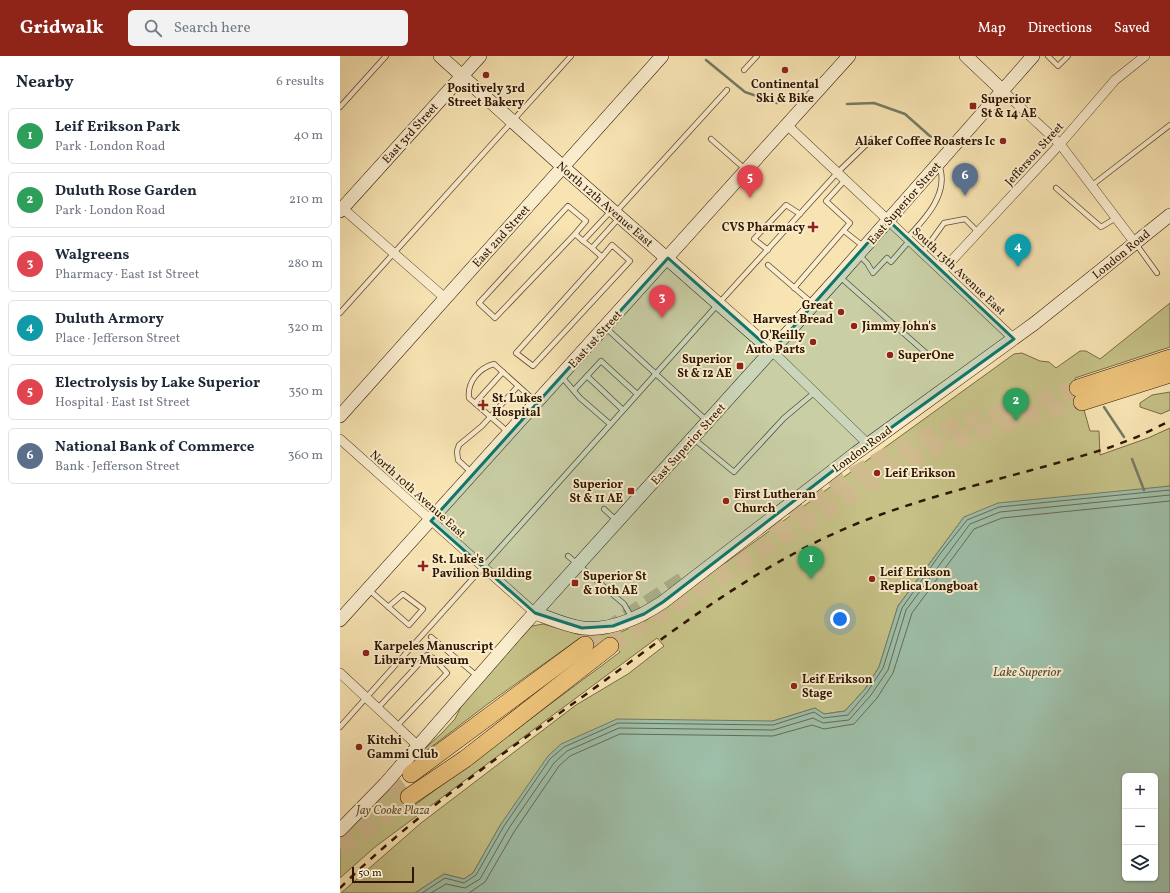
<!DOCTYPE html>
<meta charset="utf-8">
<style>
body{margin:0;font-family:Vollkorn,serif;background:#f2f2f3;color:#1f2937}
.controls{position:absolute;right:12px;bottom:12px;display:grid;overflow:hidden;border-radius:6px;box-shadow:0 1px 3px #0004}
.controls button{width:36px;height:36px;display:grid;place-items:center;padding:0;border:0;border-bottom:1px solid #e0e1e3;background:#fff;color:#1f2937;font:20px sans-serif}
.scale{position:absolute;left:12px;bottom:10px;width:62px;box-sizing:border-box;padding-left:4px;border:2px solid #2f1500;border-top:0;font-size:11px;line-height:14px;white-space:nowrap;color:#2f1500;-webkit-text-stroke:3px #faedce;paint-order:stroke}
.you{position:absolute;left:500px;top:563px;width:14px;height:14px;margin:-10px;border:3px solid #fff;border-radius:50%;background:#1a73e8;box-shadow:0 0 0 6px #1a73e833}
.badge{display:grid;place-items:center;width:26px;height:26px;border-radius:50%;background:#8f2418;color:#fff;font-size:13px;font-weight:700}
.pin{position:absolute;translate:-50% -33px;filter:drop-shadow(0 1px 2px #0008)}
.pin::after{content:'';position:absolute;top:21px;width:14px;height:12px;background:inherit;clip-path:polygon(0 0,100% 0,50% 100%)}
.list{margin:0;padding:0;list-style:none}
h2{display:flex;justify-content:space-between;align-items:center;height:52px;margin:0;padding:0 16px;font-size:17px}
h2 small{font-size:13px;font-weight:400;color:#747a83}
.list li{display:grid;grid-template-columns:26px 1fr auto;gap:12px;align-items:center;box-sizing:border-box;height:56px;margin:0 8px 8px;padding:0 8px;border:1px solid #e0e1e3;border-radius:6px}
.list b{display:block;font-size:15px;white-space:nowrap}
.list p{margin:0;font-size:13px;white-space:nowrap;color:#747a83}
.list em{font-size:13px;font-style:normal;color:#747a83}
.icon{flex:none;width:22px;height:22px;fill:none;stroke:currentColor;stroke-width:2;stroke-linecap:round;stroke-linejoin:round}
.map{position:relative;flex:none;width:830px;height:837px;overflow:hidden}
header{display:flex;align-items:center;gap:24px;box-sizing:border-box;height:56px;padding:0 20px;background:#8f2418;color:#fff}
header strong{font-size:19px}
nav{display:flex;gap:22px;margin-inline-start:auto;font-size:14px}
.search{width:280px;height:36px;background:#f2f2f3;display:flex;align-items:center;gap:10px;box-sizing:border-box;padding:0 14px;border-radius:6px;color:#747a83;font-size:15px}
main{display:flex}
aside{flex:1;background:#fff}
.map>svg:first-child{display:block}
.green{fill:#c5c187;stroke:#7a6b44}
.water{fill:#9ebfa9;stroke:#727b65;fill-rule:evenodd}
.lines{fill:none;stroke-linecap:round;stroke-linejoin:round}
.shore{stroke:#666a54;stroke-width:1}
.stream{stroke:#727b65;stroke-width:2.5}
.highway-tunnel{stroke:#d0bb8f;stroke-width:17;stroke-dasharray:17 8;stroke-linecap:butt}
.lane-casing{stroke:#61492d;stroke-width:6}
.street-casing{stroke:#61492d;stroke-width:10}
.secondary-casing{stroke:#2f1500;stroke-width:14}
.highway-casing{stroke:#2f1500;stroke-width:18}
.lane{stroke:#faedce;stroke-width:4.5}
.street{stroke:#faedce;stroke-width:9}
.secondary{stroke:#faedce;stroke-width:13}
.highway{stroke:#ecc27a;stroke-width:17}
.rail{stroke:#2f1500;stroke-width:2.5;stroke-dasharray:7 7;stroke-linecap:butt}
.marked{fill:#0f766e;fill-opacity:0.2;stroke:#0f766e;stroke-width:3;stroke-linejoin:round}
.poi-dot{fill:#8f2418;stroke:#faedce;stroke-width:1.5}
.labels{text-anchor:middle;stroke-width:4;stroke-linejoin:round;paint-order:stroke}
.poi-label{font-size:12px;font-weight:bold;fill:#2f1500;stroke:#faedce;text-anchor:start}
.street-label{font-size:12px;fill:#2f1500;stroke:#faedce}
.park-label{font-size:12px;font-style:italic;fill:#64512f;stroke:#faedce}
.water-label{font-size:13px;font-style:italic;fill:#56503b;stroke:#faedce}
</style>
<header>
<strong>Gridwalk</strong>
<div class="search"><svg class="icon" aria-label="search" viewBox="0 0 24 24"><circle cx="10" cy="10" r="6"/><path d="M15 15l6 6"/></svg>Search here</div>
<nav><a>Map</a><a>Directions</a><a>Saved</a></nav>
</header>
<main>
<aside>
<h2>Nearby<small>6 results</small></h2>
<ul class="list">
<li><span class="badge" style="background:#2e9e5b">1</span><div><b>Leif Erikson Park</b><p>Park · London Road</p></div><em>40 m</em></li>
<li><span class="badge" style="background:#2e9e5b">2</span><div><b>Duluth Rose Garden</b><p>Park · London Road</p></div><em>210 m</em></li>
<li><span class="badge" style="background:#e0444e">3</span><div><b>Walgreens</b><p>Pharmacy · East 1st Street</p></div><em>280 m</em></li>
<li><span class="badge" style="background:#0f9aa8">4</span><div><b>Duluth Armory</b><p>Place · Jefferson Street</p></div><em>320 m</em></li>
<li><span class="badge" style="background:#e0444e">5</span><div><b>Electrolysis by Lake Superior</b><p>Hospital · East 1st Street</p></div><em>350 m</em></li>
<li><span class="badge" style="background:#5c6f8a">6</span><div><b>National Bank of Commerce</b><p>Bank · Jefferson Street</p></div><em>360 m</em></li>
</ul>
</aside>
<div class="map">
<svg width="830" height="837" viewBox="0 0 830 837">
<rect width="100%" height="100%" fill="#f8e4b3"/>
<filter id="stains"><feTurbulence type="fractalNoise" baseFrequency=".005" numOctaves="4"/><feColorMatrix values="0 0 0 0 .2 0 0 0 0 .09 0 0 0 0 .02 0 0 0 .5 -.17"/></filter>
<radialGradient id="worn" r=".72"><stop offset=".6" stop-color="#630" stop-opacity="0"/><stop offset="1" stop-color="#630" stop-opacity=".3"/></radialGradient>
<!-- green -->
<g class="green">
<polygon points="830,247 830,291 735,322 750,375 759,375 760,399 808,382 830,372 830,430 624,461 558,550 539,611 525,633 505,655 484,658 475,652 433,665 161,768 133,817 124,823 104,818 75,837 1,837 81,767 236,649 288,618 324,590 317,582 35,791 0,822 0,780 55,722 75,749 280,596 270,585 256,593 240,582 149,647 82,698 80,697 102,677 115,663 125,642 192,570 203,568 237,578 279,577 305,565 674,298 682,297 700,305 709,306 716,312 740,295 746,295 760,303"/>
<polygon points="830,336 830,354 821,358 800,351 800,347 812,339"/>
</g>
<!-- water -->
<path class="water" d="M830 430V837H75L104 818 124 823 133 817 161 768 208 700 221 688 277 663 433 665 475 652 484 658 505 655 525 633 539 611 558 550 624 461 658 447ZM785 720H815V822H785Z"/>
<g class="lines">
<!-- shore -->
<g class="shore">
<polyline points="82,837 105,822 124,827 136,819 164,770 210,703 224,691 278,667 433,669 474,656 483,662 508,659 528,635 543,612 562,552 600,498 627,464 659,451 830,434"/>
<polyline points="91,837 106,828 125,832 140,823 169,772 214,707 227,695 279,672 433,674 473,662 483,667 509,664 531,639 548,614 566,554 630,468 660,456 830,439"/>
<polyline points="129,837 145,826 174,776 219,710 230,700 280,678 433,680 472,669 484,673 514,668 537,642 553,617 572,557 634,473 662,462 830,445"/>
</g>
<!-- stream -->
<g class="stream">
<polyline points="366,4 405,36 437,47"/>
<polyline points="507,48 534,47 565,58 591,81"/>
<polyline points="764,351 784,381"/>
<polyline points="792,403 804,434"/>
</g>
<!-- highway-tunnel -->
<g class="highway-tunnel">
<polyline points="427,471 543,402 599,375 738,332"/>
<polyline points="245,589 348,521"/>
<polyline points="270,590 321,557 550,415 604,388 686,361 742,346"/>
<polyline points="28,750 71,718"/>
<polyline points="0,792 69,741"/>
</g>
<!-- lane casing -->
<g class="lane-casing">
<g id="lane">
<polyline points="708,0 718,10 728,0"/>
<polyline points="404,14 417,0"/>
<polyline points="0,51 46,0"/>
<polyline points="371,83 405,113"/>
<polyline points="751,130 830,69"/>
<polyline points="716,132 761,171 776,162"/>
<polyline points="271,155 243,185 252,192 279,162"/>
<polyline points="276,156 387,34"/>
<polyline points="504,175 523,190"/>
<polyline points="235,178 246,165 228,150 139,247 155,262 235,178 243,185"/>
<path d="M567 182C585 163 610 137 599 109"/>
<polyline points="796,188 817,217"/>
<polyline points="252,192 262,201 176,297 193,310 290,205 272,189 262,201"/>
<polyline points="428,194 414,183 446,149 460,158"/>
<polyline points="583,196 604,167 625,163 638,176"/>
<polyline points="518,198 527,207 533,217 547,202 551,206 570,184"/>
<polyline points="428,209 472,247"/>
<polyline points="500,221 586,297"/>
<polyline points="454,232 510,167 486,145 505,124"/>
<polyline points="0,257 231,0"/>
<polyline points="266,272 366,364"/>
<polyline points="221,320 240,342 270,368"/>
<polyline points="247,320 283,354"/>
<polyline points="234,334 261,305 297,338"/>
<polyline points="135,347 163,316"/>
<path d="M168 376 129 342C127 326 139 312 154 308L196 346"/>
<polyline points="354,383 394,416 444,362 475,336"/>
<polyline points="132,417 118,404 117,395 119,389 142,370 178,330"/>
<polyline points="264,453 276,464"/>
<polyline points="228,500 284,548 292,562"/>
<polyline points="28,533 69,569 83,553 63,538 48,551"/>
<polyline points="91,581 137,620"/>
<polyline points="38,652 87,599 93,602 107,617 57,670"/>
<polyline points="0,671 379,247 497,117 532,83"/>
</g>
</g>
<!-- street casing -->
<g class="street-casing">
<g id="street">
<polyline points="662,34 720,88 795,187"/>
<polyline points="447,69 674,283"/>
<polyline points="0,150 105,242"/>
<polyline points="602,215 720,88 775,24 805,0"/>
<polyline points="432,295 528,388"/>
<polyline points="0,383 195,557"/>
<polyline points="0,617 78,690"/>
</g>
</g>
<!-- secondary casing -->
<g class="secondary-casing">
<g id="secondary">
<polyline points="100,0 223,111 432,295"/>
<polyline points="626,0 662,34"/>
<polyline points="0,155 140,0"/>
<polyline points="0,360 322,0"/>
<path d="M195 557C210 562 227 570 243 572 272 575 299 562 323 546L516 397 695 267 830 159"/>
<polyline points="0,564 509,0"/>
<polyline points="0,774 45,728 181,572 499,220 693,0"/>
</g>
</g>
<!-- highway casing -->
<g class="highway-casing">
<g id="highway">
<polyline points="738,332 830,302"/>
<polyline points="742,346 830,318"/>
<polyline points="71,718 245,589"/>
<polyline points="69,741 125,703 270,590"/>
</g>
</g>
<!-- lane -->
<use href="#lane" class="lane"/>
<!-- street -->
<use href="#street" class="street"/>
<!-- secondary -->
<use href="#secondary" class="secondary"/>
<!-- highway -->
<use href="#highway" class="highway"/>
<!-- rail -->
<path class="rail" d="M0 832C74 759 161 699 245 639 332 576 416 509 516 468 598 435 687 418 771 391L797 381 830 365"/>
</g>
<!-- marked area -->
<path class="marked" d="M548 164 674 283 516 397 323 546 304 558 273 570 242 572 195 557 91 465 328 202 432 295Z"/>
<!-- markers -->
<g class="poi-dot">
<circle cx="445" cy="14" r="4"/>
<circle cx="146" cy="19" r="4"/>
<rect x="629" y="46" width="8" height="8" rx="2"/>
<circle cx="663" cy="85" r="4"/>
<path d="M471 165h4v4h4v4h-4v4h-4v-4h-4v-4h4z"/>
<circle cx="501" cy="256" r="4"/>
<circle cx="514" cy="270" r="4"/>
<circle cx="473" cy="286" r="4"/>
<circle cx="550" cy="299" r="4"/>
<rect x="396" y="306" width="8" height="8" rx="2"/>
<path d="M141 343h4v4h4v4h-4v4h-4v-4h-4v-4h4z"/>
<circle cx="537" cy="417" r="4"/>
<rect x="287" y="431" width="8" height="8" rx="2"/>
<circle cx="386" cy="445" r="4"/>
<path d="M81 504h4v4h4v4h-4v4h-4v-4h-4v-4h4z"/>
<circle cx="532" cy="523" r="4"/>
<rect x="231" y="523" width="8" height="8" rx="2"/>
<circle cx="26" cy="597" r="4"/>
<circle cx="454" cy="630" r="4"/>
<circle cx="19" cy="691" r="4"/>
</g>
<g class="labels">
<!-- poi labels -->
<g class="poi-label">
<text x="445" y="32" text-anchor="middle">Continental<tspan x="445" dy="14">Ski &amp; Bike</tspan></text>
<text x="146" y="36" text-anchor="middle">Positively 3rd<tspan x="146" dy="14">Street Bakery</tspan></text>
<text x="641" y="47">Superior<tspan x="641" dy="14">St &amp; 14 AE</tspan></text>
<text x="655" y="89" text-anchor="end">Alakef Coffee Roasters Ic</text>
<text x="465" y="175" text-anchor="end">CVS Pharmacy</text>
<text x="493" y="253" text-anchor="end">Great<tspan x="493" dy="14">Harvest Bread</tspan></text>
<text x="522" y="274">Jimmy John's</text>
<text x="465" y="283" text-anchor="end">O'Reilly<tspan x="465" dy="14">Auto Parts</tspan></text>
<text x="558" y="303">SuperOne</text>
<text x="392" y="307" text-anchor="end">Superior<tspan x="392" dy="14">St &amp; 12 AE</tspan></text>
<text x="152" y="346">St. Lukes<tspan x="152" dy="14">Hospital</tspan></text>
<text x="545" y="421">Leif Erikson</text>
<text x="283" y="432" text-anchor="end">Superior<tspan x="283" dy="14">St &amp; 11 AE</tspan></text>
<text x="394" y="442">First Lutheran<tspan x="394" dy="14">Church</tspan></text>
<text x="92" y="507">St. Luke's<tspan x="92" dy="14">Pavilion Building</tspan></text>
<text x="540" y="520">Leif Erikson<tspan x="540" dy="14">Replica Longboat</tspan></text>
<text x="243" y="524">Superior St<tspan x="243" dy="14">&amp; 10th AE</tspan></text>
<text x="34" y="594">Karpeles Manuscript<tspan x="34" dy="14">Library Museum</tspan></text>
<text x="462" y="627">Leif Erikson<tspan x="462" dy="14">Stage</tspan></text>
<text x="27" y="688">Kitchi<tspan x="27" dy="14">Gammi Club</tspan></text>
</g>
<!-- street labels -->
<g class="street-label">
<text transform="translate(70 77) rotate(-48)" y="4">East 3rd Street</text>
<text transform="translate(694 98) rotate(-48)" y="4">Jefferson Street</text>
<text transform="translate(564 147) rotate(-49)" y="4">East Superior Street</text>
<text transform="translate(265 148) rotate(41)" y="4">North 12th Avenue East</text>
<text transform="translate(161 180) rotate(-48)" y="4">East 2nd Street</text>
<text transform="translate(781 198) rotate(-39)" y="4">London Road</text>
<text transform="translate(619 215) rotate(43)" y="4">South 13th Avenue East</text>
<text transform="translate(255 283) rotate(-48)" y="4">East 1st Street</text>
<text transform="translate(348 388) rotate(-48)" y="4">East Superior Street</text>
<text transform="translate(522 393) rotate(-36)" y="4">London Road</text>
<text transform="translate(78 438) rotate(42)" y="4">North 10th Avenue East</text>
</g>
<!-- park labels -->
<g class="park-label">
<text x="53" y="758">Jay Cooke Plaza</text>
</g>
<!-- water labels -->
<g class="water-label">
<text x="687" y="620">Lake Superior</text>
</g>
</g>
<rect width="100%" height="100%" filter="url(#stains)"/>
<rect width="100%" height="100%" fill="url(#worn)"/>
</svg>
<div class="controls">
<button>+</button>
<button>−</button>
<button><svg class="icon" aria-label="layers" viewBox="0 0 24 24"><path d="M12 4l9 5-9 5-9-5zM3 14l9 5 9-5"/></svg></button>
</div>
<div class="scale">50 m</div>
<div class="you"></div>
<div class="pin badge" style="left:471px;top:523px;background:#2e9e5b">1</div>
<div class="pin badge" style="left:676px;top:365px;background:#2e9e5b">2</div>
<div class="pin badge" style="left:322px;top:262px;background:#e0444e">3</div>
<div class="pin badge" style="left:678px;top:211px;background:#0f9aa8">4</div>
<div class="pin badge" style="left:410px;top:142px;background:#e0444e">5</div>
<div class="pin badge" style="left:625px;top:140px;background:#5c6f8a">6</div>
</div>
</main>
